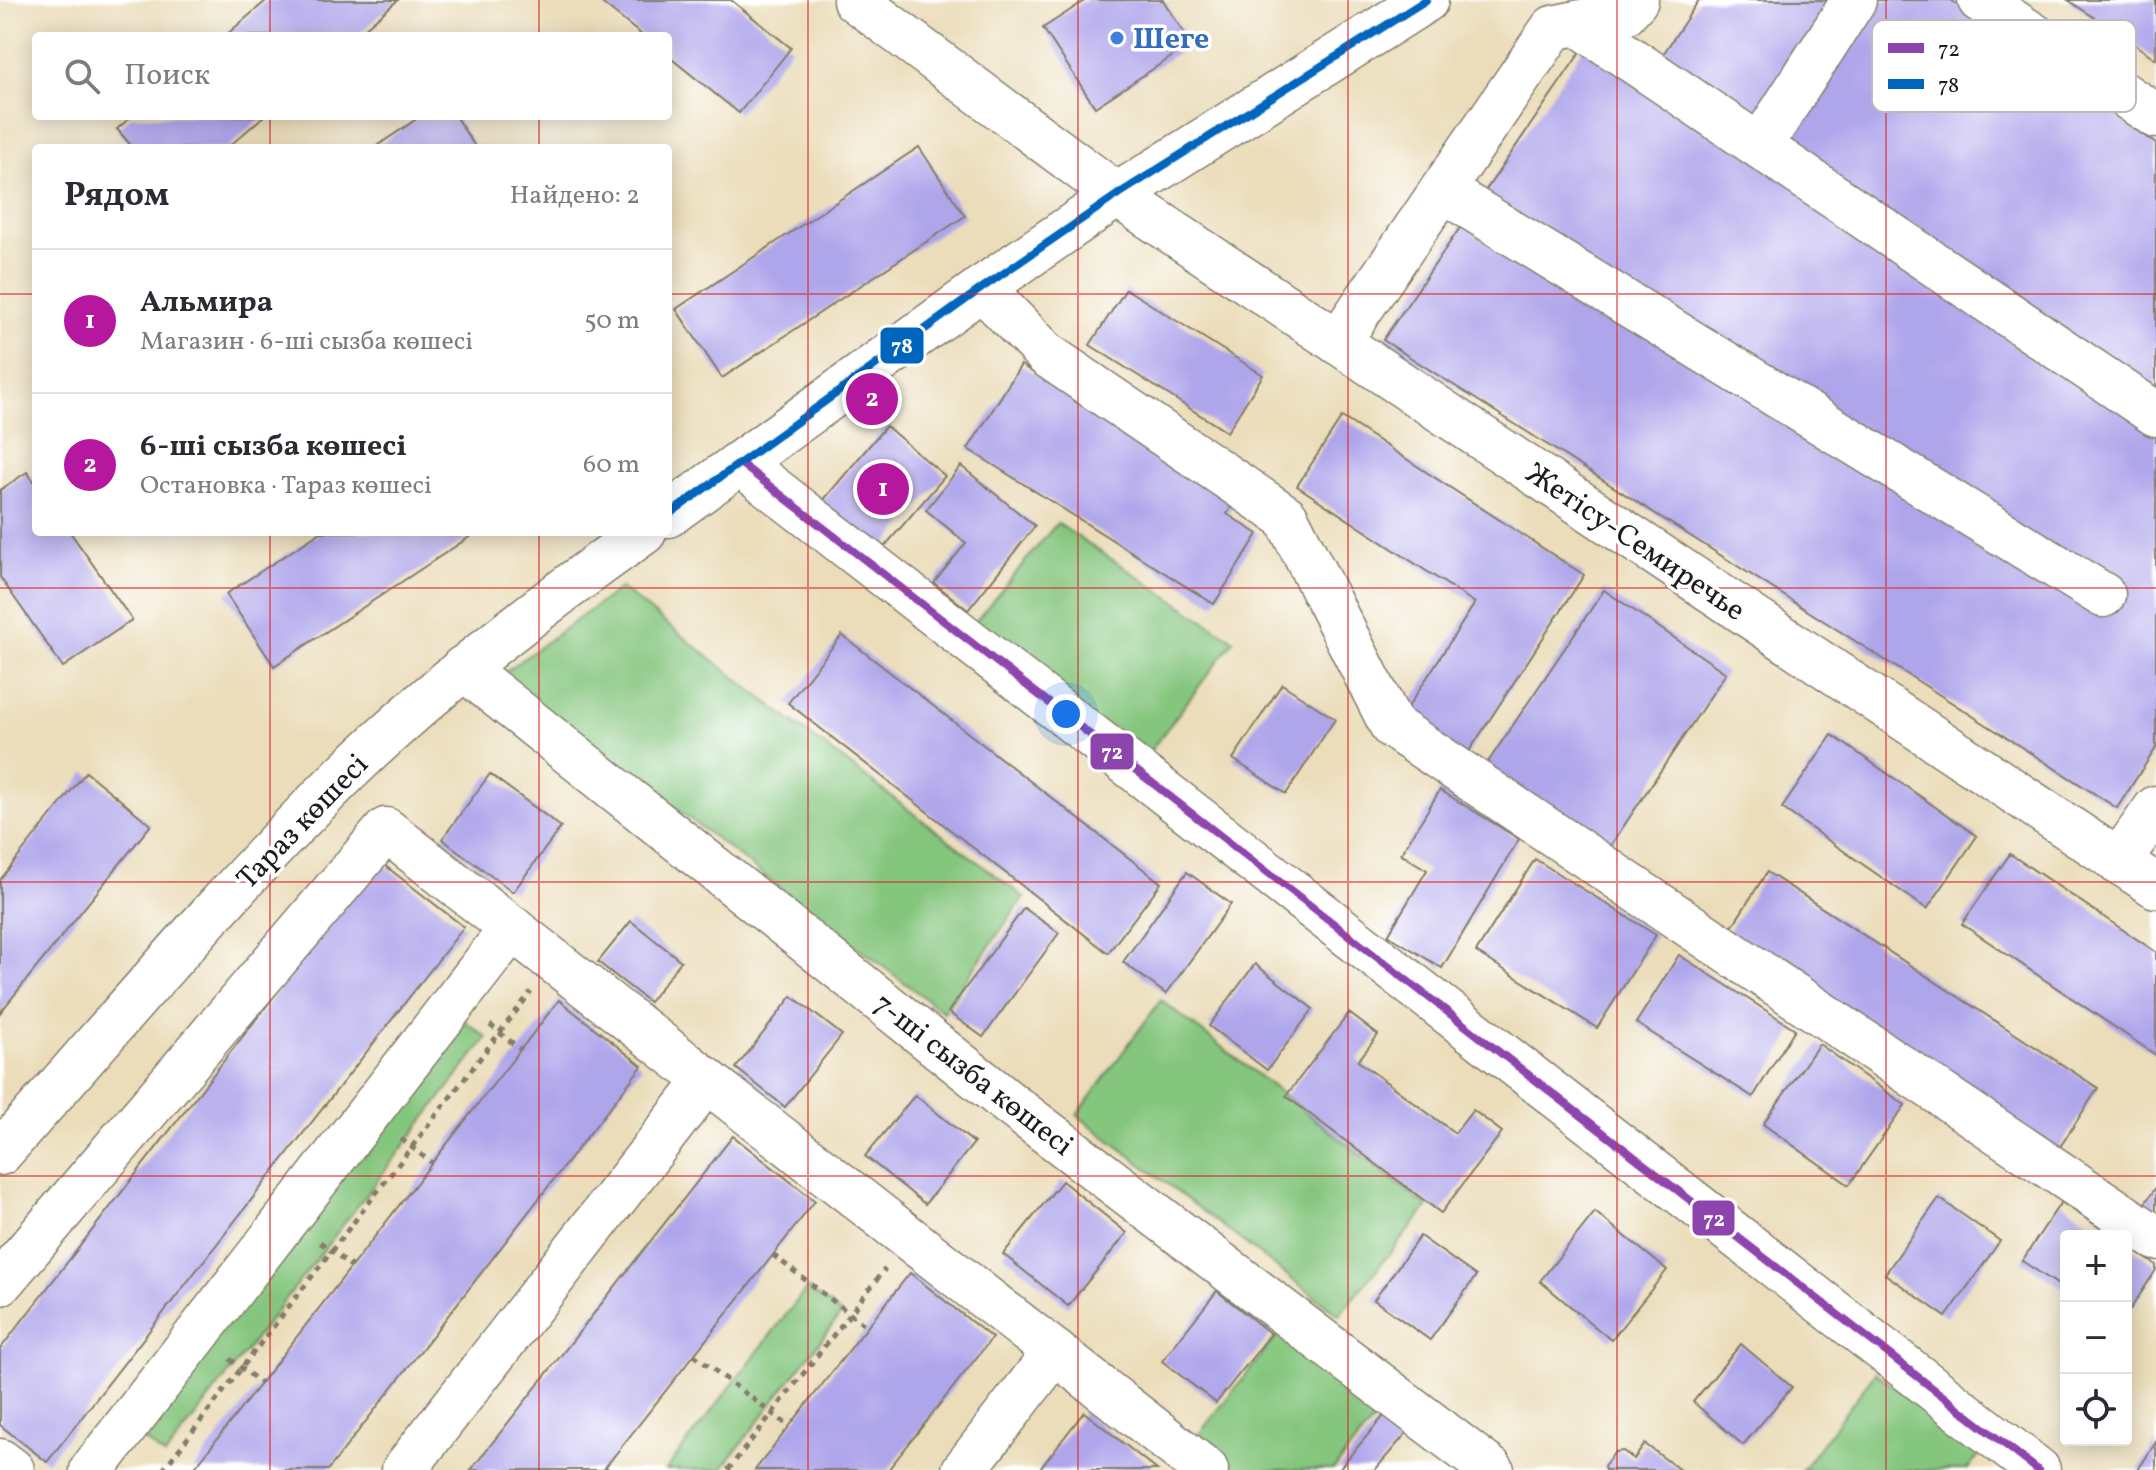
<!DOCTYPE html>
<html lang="ru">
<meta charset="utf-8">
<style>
body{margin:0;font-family:Vollkorn,serif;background:#f7f7f7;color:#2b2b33}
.controls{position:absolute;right:24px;bottom:24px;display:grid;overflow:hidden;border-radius:8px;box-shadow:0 4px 20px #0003}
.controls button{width:72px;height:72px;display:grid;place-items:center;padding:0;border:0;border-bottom:2px solid #e1e1e2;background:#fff;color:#2b2b33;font:40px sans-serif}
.you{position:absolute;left:1066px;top:714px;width:28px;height:28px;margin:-20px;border:6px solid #fff;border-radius:50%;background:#1a73e8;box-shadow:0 0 0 12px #1a73e833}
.badge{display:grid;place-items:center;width:52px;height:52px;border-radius:50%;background:#b5179e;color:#fff;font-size:26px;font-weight:700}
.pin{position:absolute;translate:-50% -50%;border:4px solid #fff;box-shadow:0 2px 8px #0006}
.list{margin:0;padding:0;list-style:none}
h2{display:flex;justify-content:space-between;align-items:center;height:104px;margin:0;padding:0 32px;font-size:34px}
h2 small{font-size:26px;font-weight:400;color:#7c7c81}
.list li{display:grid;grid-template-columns:52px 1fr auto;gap:24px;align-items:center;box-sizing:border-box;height:144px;padding:0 32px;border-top:2px solid #e1e1e2}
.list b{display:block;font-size:30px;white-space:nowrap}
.list p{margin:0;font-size:26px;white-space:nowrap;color:#7c7c81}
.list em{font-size:26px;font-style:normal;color:#7c7c81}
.icon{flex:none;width:44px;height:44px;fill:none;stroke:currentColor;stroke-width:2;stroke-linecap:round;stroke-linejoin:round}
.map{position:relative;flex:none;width:2156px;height:1470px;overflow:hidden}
.search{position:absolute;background:#fff;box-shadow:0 4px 20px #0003;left:32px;top:32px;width:640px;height:88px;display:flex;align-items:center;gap:20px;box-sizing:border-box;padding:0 28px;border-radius:8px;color:#7c7c81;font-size:30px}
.panel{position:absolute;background:#fff;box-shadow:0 4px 20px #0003;left:32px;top:144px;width:640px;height:392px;border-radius:8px}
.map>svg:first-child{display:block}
.green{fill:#85c67e;stroke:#50714d;stroke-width:2}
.building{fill:#afa5eb}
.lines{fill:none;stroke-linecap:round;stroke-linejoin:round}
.minor-casing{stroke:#847c6b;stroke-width:47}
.path{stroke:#847c6b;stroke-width:5;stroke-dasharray:6 6;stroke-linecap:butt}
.minor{stroke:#fff;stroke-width:44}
.bus-1-casing{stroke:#fff;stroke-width:14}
.bus-2-casing{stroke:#fff;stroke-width:14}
.bus-1{stroke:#8e44ad;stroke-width:8}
.bus-2{stroke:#0065bd;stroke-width:8}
.grid{fill:none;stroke:#d62828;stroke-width:2;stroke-opacity:0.55}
.shop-dot{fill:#3f7fe0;stroke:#fff;stroke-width:3}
.labels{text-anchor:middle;stroke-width:7;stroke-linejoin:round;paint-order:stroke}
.shop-label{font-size:30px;font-weight:bold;fill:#366cbe;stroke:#fff;text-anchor:start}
.street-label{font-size:30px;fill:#1c1c1c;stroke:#fff}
.key{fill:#fff;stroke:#bbb;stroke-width:2}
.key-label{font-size:22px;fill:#1c1c1c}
.line-badge{stroke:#fff;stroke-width:3}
.badge-label{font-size:22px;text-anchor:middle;font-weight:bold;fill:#fff}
</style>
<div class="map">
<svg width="2156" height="1470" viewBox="0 0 2156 1470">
<rect width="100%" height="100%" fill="#fff"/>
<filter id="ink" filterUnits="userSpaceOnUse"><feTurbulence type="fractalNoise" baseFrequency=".0125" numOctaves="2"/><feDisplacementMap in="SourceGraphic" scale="16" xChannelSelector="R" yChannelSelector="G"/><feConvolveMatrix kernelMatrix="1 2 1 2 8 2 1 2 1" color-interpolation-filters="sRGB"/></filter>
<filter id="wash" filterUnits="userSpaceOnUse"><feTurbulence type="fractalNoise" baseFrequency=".006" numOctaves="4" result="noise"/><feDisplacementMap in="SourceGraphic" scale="32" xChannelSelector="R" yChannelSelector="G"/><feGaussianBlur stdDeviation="1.8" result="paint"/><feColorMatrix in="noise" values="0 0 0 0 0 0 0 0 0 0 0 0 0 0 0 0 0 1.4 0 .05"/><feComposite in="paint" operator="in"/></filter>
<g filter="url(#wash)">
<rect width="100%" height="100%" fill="#ebddba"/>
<!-- green -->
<g class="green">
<polygon points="1057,523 1234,640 1141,763 969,629"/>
<polygon points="621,588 773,707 1024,897 943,1012 501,675"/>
<polygon points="1161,1000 1428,1207 1339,1315 1077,1115"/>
<polygon points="453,1012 487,1038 165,1456 131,1430"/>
<polygon points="807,1288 841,1314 721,1470 666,1470"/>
<polygon points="1285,1326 1387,1405 1333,1470 1234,1470 1195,1439"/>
<polygon points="1875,1373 1981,1454 1967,1470 1802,1470"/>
</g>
<g id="blocks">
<!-- building -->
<g class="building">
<polygon points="267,0 398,0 356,36 225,36"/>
<polygon points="598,0 731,0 791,48 739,113 668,56 668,36 643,36"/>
<polygon points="1086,0 1163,0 1191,44 1095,107 1043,28"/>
<polygon points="1699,0 1951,0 2156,144 2156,748 2117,808 1383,340 1586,44 1646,80"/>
<polygon points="2068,0 2156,0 2156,59"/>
<polygon points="132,116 264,116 227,148 133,148 117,129"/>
<polygon points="421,116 455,116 476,148 374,148"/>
<polygon points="919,147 965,216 722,378 676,309"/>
<polygon points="1126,289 1263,375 1227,432 1090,345"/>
<polygon points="1021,365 1235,501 1227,514 1258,534 1214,604 968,449"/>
<polygon points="1342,417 1584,575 1464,759 1401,718 1475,603 1297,486"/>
<polygon points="886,426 945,476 879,553 821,503"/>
<polygon points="961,466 1035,526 968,610 934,583 966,543 926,510"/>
<polygon points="27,472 36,484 36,532 70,532 132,620 63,667 0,577 0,490"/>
<polygon points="321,532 477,532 274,666 226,594"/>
<polygon points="1604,590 1726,673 1605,854 1482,771"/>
<polygon points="842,635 1161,883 1108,953 788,703"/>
<polygon points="1282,684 1335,719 1286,794 1233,759"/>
<polygon points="1832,735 1977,836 1927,909 1782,808"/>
<polygon points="86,772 151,825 0,1013 0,880"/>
<polygon points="490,774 561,827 513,892 442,839"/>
<polygon points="1440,790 1519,839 1442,968 1388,935 1427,870 1401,854"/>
<polygon points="2010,854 2156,952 2156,1055 1962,924"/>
<polygon points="1535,859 1656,935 1597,1028 1476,952"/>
<polygon points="379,861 464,927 47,1462 0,1425 0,1349"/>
<polygon points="1187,872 1231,904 1166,994 1123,962"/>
<polygon points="1767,872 2098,1088 2058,1150 1728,933"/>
<polygon points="1024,908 1059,933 983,1037 948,1012"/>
<polygon points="631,921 681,961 649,1002 598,962"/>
<polygon points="1679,955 1795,1029 1753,1097 1636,1023"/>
<polygon points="1255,964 1313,1009 1267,1070 1209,1026"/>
<polygon points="792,996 842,1035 785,1107 736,1068"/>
<polygon points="559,1000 642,1066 328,1470 193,1470"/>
<polygon points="1349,1013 1378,1035 1358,1061 1455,1133 1473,1110 1502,1132 1441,1213 1286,1096"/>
<polygon points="1819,1044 1905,1105 1849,1185 1763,1124"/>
<polygon points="915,1095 974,1143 925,1204 865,1156"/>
<polygon points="733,1136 815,1201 773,1255 603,1470 471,1470"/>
<polygon points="1062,1181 1127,1233 1068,1306 1003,1254"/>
<polygon points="2156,1187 2156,1226 2138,1214"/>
<polygon points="1939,1198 2000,1241 1946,1317 1885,1274"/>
<polygon points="2061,1202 2112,1236 2066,1236 2066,1290 2022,1261"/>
<polygon points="1595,1212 1667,1270 1611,1340 1540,1281"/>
<polygon points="1420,1236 1476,1276 1430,1340 1374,1300"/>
<polygon points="2126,1245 2156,1265 2156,1270 2126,1316"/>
<polygon points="910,1273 992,1338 888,1470 755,1470"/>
<polygon points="1217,1291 1271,1334 1216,1403 1162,1361"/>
<polygon points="1741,1344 1792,1387 1743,1445 1693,1402"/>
<polygon points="1388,1411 1410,1429 1375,1470 1338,1470"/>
<polygon points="1084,1412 1157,1470 1039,1470"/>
<polygon points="2156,1442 2156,1470 2138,1470"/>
<polygon points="1645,1444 1680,1470 1605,1470 1604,1466 1615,1452 1623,1451 1634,1459"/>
</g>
</g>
</g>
<g filter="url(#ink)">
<use href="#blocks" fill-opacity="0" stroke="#847c6b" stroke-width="2"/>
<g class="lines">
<!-- minor casing -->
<g class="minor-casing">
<g id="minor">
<polyline points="855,0 1117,195 2156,886"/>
<polyline points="1980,0 2156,116"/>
<polyline points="1577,23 2156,414"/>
<polyline points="1760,146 1854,0"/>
<polyline points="1442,190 2103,595"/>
<polyline points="982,288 1047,355 1286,517 1392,726 2156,1238"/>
<polyline points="1338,342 1553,28 1624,13 1636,0"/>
<polyline points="740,463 2038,1470"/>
<polyline points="668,515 982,288 1117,195 1426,0"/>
<polyline points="463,668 1010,1104 1492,1470"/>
<polyline points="2118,862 2156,808"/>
<path d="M0 1153C114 1025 225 892 347 772 439 683 540 606 644 532"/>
<polyline points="0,1283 386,830 1206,1470"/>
<polyline points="0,1461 12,1470"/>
<polyline points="92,1470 512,928"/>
<polyline points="404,1470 707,1080"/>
<polyline points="964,1470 1055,1352"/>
</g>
</g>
<!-- path -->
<g class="path">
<polyline points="490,1025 520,1049"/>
<polyline points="401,1139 432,1163"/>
<polyline points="320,1242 351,1266"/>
<polyline points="773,1255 867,1327"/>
<polyline points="694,1355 789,1426"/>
<polyline points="230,1359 261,1383"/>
<polyline points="605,1468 607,1470"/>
<polyline points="163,1470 531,992"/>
<polyline points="728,1470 885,1269"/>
</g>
<!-- minor -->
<use href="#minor" class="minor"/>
<!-- bus-1 casing -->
<g class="bus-1-casing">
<polyline id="bus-1" points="740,463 2038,1470"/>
</g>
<!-- bus-2 casing -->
<g class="bus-2-casing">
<polyline id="bus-2" points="668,515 982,288 1117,195 1426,0"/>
</g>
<!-- bus-1 -->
<use href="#bus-1" class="bus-1"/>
<!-- bus-2 -->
<use href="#bus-2" class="bus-2"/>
</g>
</g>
<!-- grid -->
<path class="grid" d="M270 0V36M539 0V36M808 0V1470M1078 0V1470M1348 0V1470M1617 0V1470M1886 0V1470M270 116V148M539 116V148M0 294H36M668 294H2156M270 532V1470M539 532V1470M0 588H2156M0 882H2156M0 1176H2156"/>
<!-- markers -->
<circle class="shop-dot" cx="1117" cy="38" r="8"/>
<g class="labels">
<!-- shop labels -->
<g class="shop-label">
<text x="1133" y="48">Шеге</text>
</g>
<!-- street labels -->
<g class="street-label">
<text transform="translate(1636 541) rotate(34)" y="10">Жетісу-Семиречье</text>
<text transform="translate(302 821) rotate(-46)" y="10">Тараз көшесі</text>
<text transform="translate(974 1074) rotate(38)" y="10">7-ші сызба көшесі</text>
</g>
</g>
<!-- legend -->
<rect x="1872" y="20" width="264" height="92" rx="12" class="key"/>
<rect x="1888" y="43" width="36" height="10" fill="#8e44ad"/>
<rect x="1888" y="79" width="36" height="10" fill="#0065bd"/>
<g class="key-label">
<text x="1938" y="56">72</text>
<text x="1938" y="92">78</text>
</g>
<g class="line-badge">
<rect x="879" y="326" width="46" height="39" rx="8" fill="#0065bd"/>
<rect x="1089" y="732" width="46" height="39" rx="8" fill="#8e44ad"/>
<rect x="1691" y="1199" width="45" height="38" rx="8" fill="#8e44ad"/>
</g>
<g class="badge-label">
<text x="902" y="353">78</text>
<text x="1112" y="759">72</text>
<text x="1714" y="1226">72</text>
</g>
</svg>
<div class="controls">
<button>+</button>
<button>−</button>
<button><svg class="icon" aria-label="locate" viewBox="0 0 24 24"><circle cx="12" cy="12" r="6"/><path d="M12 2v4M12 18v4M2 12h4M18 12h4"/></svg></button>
</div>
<div class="you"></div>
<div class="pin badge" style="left:883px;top:489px">1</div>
<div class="pin badge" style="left:872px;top:399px">2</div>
<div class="search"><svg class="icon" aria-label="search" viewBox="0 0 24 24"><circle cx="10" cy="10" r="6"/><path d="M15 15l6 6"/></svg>Поиск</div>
<section class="panel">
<h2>Рядом<small>Найдено: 2</small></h2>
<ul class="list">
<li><span class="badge">1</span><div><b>Альмира</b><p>Магазин · 6-ші сызба көшесі</p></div><em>50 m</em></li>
<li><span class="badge">2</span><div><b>6-ші сызба көшесі</b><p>Остановка · Тараз көшесі</p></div><em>60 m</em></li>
</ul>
</section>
</div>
